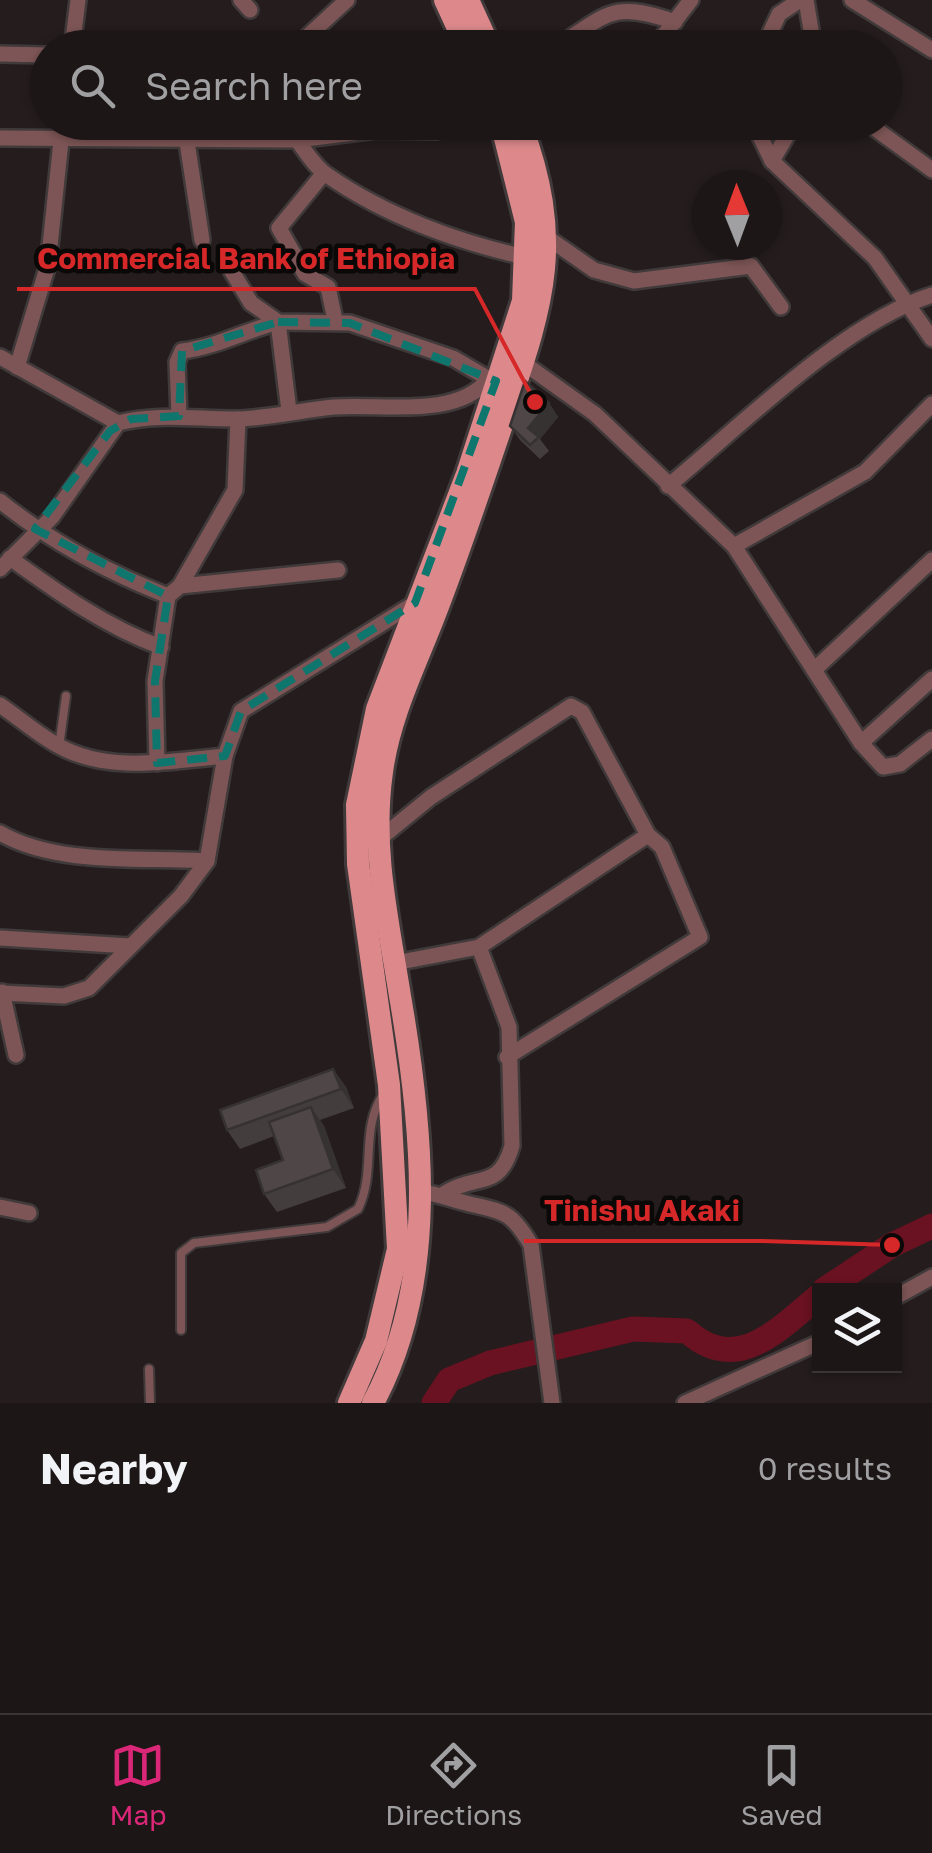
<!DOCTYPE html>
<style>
body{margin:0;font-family:"Golos Text",sans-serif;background:#251f1f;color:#f1f3f6}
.controls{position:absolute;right:30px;bottom:30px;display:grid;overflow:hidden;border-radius:0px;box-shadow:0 2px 8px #0004}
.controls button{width:90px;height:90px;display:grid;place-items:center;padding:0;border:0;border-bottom:2px solid #3a3535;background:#1c1616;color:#f1f3f6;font:50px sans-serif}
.compass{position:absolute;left:692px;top:170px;width:90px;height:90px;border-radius:50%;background:#1c1616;box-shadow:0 2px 8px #0004;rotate:359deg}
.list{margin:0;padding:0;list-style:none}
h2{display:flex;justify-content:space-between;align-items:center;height:130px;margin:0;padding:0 40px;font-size:42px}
h2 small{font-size:32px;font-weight:400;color:#a09fa1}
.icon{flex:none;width:55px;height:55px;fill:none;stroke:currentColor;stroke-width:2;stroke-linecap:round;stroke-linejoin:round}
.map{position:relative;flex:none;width:932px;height:1403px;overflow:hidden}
.search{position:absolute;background:#1c1616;box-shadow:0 2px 8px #0004;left:30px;right:30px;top:30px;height:110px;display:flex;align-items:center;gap:25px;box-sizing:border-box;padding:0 35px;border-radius:55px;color:#a09fa1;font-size:38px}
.sheet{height:310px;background:#1c1616}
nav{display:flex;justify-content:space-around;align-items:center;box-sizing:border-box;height:140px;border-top:2px solid #3a3535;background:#1c1616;font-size:28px;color:#a09fa1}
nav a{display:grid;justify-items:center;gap:5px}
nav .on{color:#db2777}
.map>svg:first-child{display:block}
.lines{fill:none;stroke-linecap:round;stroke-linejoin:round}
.river{stroke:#6a1221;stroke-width:25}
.lane-casing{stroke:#413a3a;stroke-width:12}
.street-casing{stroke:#413a3a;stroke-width:20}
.primary-casing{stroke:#413a3a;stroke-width:28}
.lane{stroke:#7d5556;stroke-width:8}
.street{stroke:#7d5556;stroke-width:15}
.primary{stroke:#dd898c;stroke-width:22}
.wall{fill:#443d3d}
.shaded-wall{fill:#373232}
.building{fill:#4f4747;stroke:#373232;stroke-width:2.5}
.marked{fill:none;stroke:#0f766e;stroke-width:8;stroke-dasharray:20 12;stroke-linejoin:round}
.leader{fill:none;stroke:#d62828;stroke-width:4}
.callout-dot{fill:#d62828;stroke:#0b0808;stroke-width:4}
.callout-label{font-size:30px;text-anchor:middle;font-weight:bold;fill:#d62828;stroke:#0b0808;stroke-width:9;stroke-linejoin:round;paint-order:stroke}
</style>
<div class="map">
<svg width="932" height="1403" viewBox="0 0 932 1403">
<rect width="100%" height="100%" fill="#251d1d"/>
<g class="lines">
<!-- river -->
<g class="river">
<polyline points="824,1290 892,1245 932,1226"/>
<path d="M434 1403 449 1380 490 1363 633 1329 687 1331C737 1376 779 1329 820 1295"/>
</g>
<!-- lane casing -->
<g class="lane-casing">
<g id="lane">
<polyline points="59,747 66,696"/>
<path d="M181 1330V1253L194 1243 327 1227 358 1209C377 1170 359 1130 384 1093"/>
<polyline points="149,1369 150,1403"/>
</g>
</g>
<!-- street casing -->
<g class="street-casing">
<g id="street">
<polyline points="241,0 250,10"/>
<polyline points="806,0 814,48"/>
<polyline points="852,0 932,50"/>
<polyline points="72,48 78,0"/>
<polyline points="295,48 347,0"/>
<path d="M555 48C608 14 611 0 675 22"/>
<polyline points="654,48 691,0"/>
<polyline points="763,48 779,14 800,0"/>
<polyline points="0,54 48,55"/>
<polyline points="753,122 772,161"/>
<polyline points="795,122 772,161 875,258 932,339"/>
<polyline points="866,122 932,170"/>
<polyline points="0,138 297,140 377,130 436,131 476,122"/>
<path d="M297 140C306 152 315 167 327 175 384 215 459 243 526 257"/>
<polyline points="187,142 202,240"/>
<polyline points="324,173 279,228 305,274 328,287 335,320"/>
<polyline points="545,236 594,270 634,281 751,266 781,307"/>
<polyline points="231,270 251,303 278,322 350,323 453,358 489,379"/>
<polyline points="0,357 118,423"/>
<polyline points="525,364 595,414 734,546 861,743 883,767 900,764 932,739"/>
<polyline points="17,367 48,265 63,122"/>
<path d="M179 416 177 362 182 351C217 347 244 331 278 322L289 411"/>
<path d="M668 486C741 426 843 323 932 295"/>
<path d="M0 501C51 542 107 572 168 596"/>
<polyline points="734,546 865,472 932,404"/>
<path d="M10 558C57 592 106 627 161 647"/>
<path d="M0 569 52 517 118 423C156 413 195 419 234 419 267 419 301 410 334 407 380 403 455 420 489 379L496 381"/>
<polyline points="180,586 235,490 238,419"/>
<polyline points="814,670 932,560"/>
<path d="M0 705C19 718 37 734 57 745 107 774 171 761 225 756"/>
<polyline points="861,743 932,679"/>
<polyline points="157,763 155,681 168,596 180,586 338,570"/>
<path d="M0 833C57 866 142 857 207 861"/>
<polyline points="377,841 431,797 571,706 582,712 648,835 662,847 700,937 507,1057"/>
<polyline points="0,938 130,946"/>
<polyline points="395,963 479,947 648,835"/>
<polyline points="2,992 16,1055"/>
<polyline points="0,993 64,996 89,988 181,896 207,861 225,756 241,711 415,603 421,606"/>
<path d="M419 1192C437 1193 449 1199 466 1203 502 1212 510 1209 531 1245L552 1403"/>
<path d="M445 1193C477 1173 499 1191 512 1146L509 1027 479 947"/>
<polyline points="0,1207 29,1213"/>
<polyline points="894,1298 932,1277"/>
<polyline points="685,1403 820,1342"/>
</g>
</g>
<!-- primary casing -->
<g class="primary-casing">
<g id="primary">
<polyline points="445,0 467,48"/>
<polyline points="468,0 490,48"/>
<polyline points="349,1403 376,1341 398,1249 389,1085 358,864 357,805 377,709 467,474 523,301 526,222 501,122"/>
<path d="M373 1403C439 1281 423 1129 400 996 388 920 371 849 382 772 389 719 413 670 432 622 458 556 480 489 503 422 542 306 566 245 520 122"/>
</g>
</g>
<!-- lane -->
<use href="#lane" class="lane"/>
<!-- street -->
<use href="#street" class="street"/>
<!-- primary -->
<use href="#primary" class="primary"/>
</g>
<!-- wall -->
<g class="wall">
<polygon points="549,403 558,417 540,439 549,451 540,459 520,440 510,426"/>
<polygon points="333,1069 346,1087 354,1108 320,1120 324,1126 346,1188 277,1212 264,1194 283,1160 274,1136 240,1149 227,1130"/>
</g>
<!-- shaded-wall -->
<g class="shaded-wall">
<polygon points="549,403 558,417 540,439 528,428"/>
<polygon points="333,1069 346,1087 354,1108 341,1089"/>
<polygon points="311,1107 324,1126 346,1188 333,1169"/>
</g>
<!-- building -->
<g class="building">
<polygon points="525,381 549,403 528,428 539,437 530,445 510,426"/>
<polygon points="333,1069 341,1089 227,1130 220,1110"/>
<polygon points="311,1107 333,1169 264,1194 256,1170 283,1160 269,1122"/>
</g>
<!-- marked area -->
<path class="marked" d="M278 322 350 323 496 381 415 603 241 711 225 756 157 763 155 681 168 596 35 529 110 431 131 419 179 416 182 351Z"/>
<!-- callouts -->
<path class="leader" d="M535 402L475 289H17M892 1245L760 1241H524"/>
<g class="callout-dot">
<circle cx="535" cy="402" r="10"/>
<circle cx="892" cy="1245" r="10"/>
</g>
<g class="callout-label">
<text x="246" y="269">Commercial Bank of Ethiopia</text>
<text x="642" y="1221">Tinishu Akaki</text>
</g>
</svg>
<div class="controls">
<button><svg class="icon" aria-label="layers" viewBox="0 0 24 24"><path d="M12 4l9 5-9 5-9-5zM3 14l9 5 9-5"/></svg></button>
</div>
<svg class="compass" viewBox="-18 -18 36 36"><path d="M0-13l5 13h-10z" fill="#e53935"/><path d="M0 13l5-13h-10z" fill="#a09fa1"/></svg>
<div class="search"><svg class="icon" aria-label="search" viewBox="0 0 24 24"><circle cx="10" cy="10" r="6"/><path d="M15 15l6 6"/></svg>Search here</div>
</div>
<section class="sheet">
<h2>Nearby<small>0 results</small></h2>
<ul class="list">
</ul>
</section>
<nav>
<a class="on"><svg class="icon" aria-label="map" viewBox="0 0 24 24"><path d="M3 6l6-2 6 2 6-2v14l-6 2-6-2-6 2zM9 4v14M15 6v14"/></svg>Map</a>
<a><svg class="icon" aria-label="directions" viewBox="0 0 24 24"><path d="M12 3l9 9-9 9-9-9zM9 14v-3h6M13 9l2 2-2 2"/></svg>Directions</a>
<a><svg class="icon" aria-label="saved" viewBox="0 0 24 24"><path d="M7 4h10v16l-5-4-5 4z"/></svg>Saved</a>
</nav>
